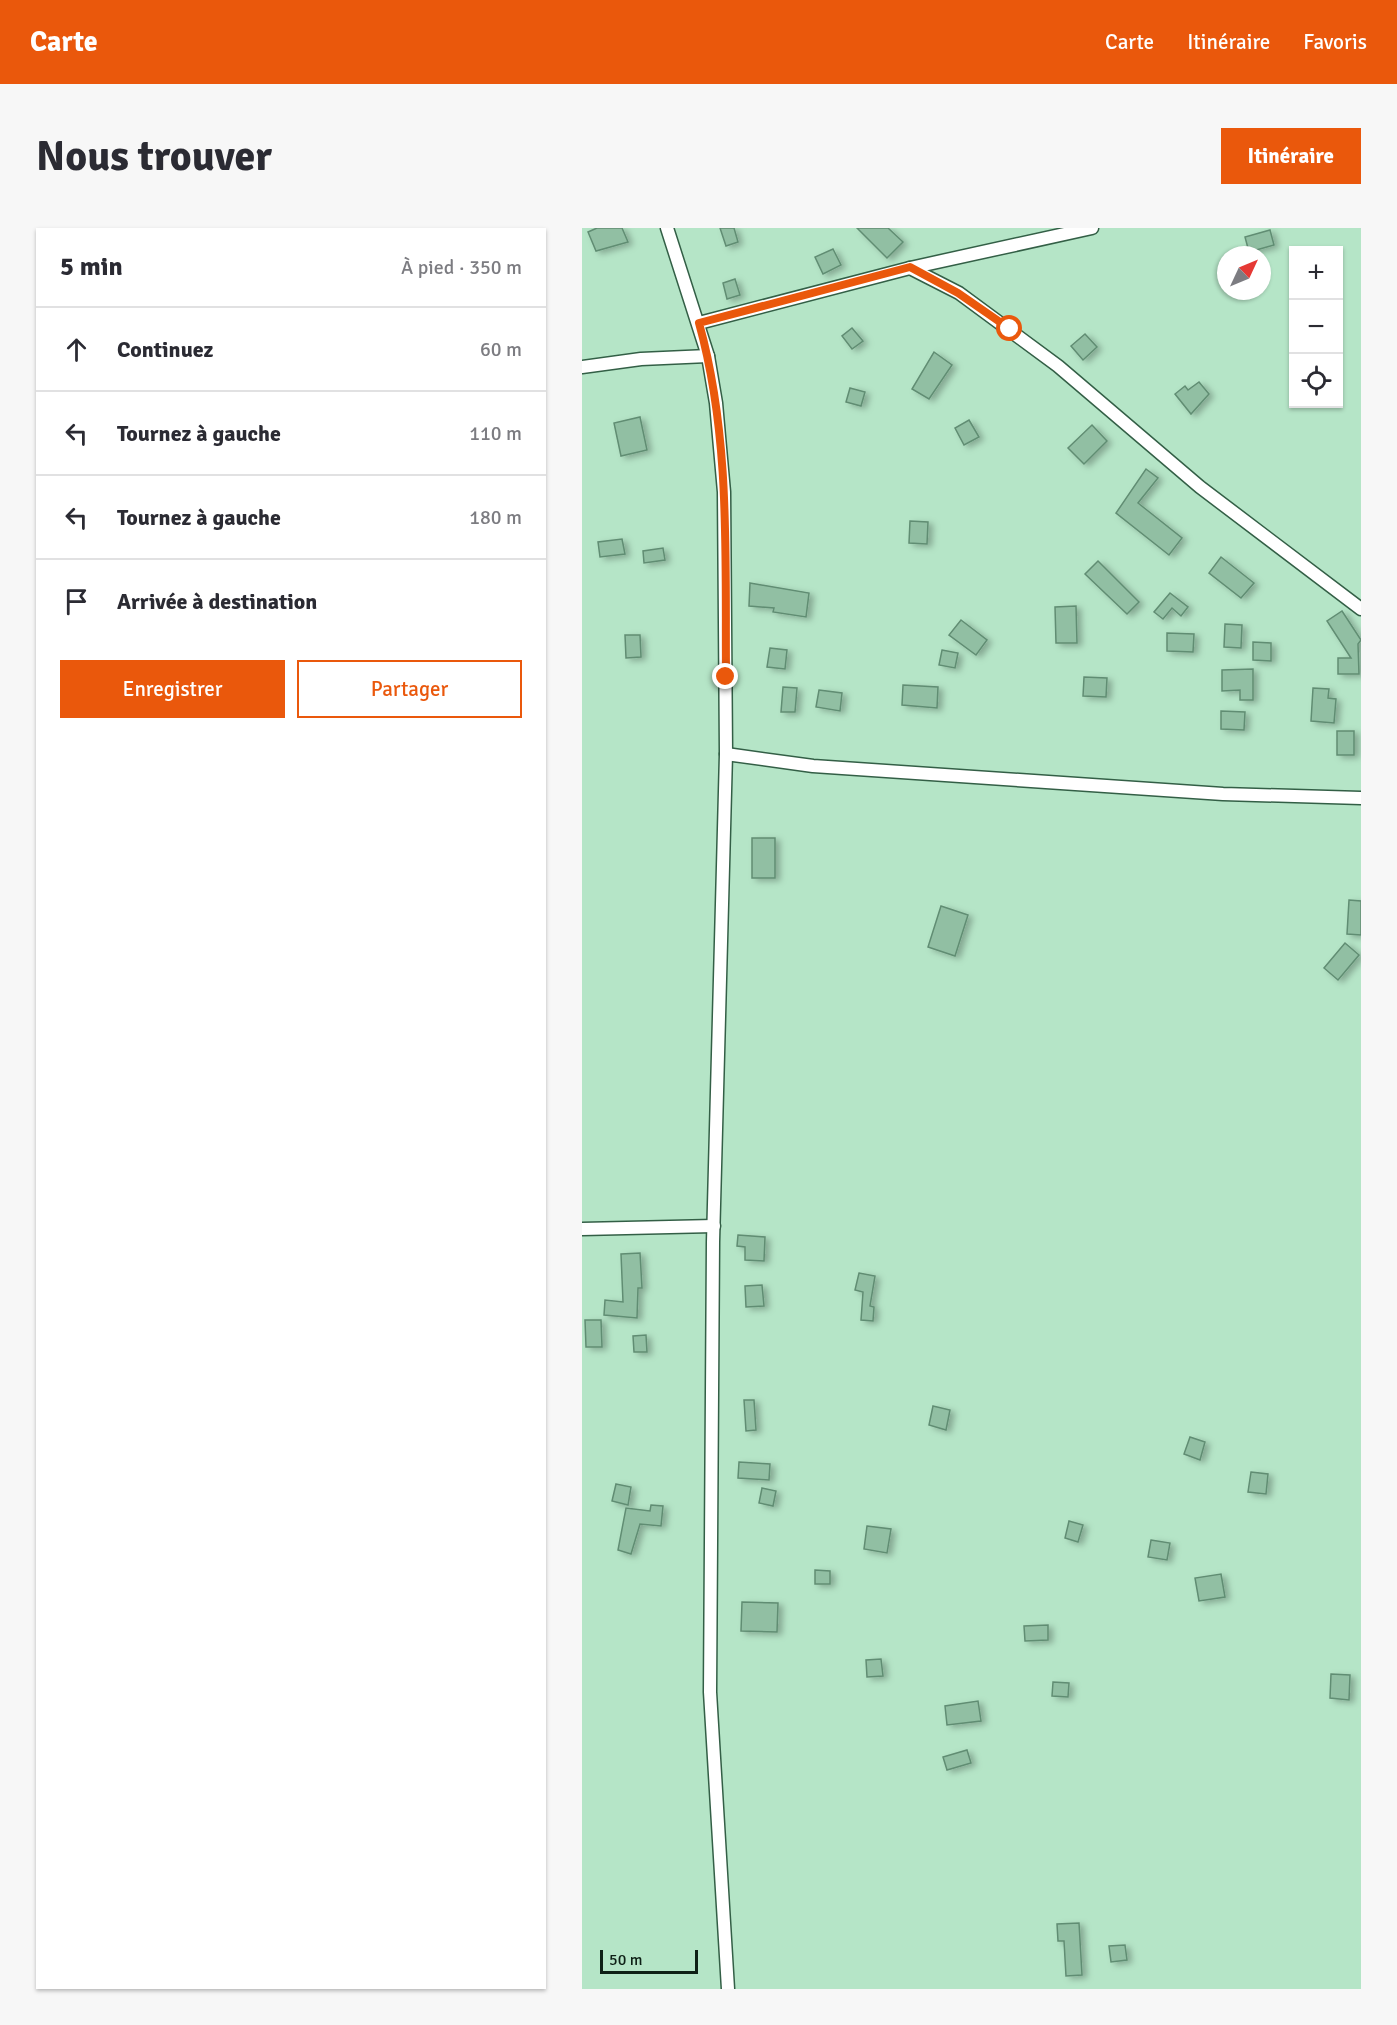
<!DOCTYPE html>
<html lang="fr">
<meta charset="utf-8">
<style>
body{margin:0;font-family:Signika,sans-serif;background:#f7f7f7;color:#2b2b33}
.controls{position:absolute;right:18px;top:18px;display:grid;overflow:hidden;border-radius:0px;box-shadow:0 2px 4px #0004}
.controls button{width:54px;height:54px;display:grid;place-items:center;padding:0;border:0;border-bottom:2px solid #e1e1e2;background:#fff;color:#2b2b33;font:30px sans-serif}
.compass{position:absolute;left:635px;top:18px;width:54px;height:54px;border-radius:50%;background:#fff;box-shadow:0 2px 4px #0004;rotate:46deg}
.scale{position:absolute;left:18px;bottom:15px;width:98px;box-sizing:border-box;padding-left:6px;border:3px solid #0e2016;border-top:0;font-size:16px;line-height:21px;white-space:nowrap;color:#0e2016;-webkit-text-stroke:4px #b5e5c7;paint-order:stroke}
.stop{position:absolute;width:18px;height:18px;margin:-14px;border:4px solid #ea580c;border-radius:50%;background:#fff}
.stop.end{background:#ea580c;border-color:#fff;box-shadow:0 2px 6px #0008}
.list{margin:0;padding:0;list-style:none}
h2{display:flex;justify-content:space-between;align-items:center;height:78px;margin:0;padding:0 24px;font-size:26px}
h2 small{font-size:20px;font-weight:400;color:#7c7c81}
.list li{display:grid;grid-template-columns:39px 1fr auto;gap:18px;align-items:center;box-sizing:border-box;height:84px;padding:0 24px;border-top:2px solid #e1e1e2}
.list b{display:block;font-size:22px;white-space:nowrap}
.list em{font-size:20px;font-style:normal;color:#7c7c81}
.actions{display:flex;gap:12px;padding:18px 24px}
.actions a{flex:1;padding:14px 0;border:2px solid #ea580c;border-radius:0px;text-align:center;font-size:21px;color:#ea580c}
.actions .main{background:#ea580c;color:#fff}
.icon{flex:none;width:33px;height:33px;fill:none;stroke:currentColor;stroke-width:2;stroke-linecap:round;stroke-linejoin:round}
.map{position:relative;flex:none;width:779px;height:1761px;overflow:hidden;border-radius:0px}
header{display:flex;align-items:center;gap:36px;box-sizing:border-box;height:84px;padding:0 30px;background:#ea580c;color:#fff}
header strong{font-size:28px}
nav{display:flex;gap:33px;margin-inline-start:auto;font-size:21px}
.intro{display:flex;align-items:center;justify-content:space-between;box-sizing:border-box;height:144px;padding:0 36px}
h1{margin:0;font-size:42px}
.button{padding:15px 27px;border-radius:0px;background:#ea580c;color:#fff;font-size:21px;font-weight:700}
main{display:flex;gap:36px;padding:0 36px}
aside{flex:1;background:#fff;border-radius:0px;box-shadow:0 2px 4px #0004}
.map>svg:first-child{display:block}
.building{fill:#91bfa3;stroke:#618d73;stroke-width:1.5;filter:url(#shadow)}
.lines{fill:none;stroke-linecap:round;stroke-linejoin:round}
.minor-casing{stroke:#335f46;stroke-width:15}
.minor{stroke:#fff;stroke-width:12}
.route{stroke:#ea580c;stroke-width:8}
</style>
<header>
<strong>Carte</strong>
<nav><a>Carte</a><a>Itinéraire</a><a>Favoris</a></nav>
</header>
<div class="intro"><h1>Nous trouver</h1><a class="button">Itinéraire</a></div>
<main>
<aside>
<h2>5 min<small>À pied · 350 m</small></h2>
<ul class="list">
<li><svg class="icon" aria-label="ahead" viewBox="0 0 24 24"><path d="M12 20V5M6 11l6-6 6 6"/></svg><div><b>Continuez</b></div><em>60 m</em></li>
<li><svg class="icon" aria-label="left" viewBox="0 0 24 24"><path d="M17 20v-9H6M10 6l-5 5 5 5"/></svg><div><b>Tournez à gauche</b></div><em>110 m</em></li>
<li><svg class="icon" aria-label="left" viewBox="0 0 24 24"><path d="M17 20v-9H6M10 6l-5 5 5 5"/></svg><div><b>Tournez à gauche</b></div><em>180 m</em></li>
<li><svg class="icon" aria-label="arrive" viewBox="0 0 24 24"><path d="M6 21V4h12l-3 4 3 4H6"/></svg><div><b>Arrivée à destination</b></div></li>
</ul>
<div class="actions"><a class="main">Enregistrer</a><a>Partager</a></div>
</aside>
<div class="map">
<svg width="779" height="1761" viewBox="0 0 779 1761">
<defs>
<filter id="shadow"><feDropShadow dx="4.5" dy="2.5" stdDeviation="3" flood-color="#0004"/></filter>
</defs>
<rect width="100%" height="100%" fill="#b5e5c7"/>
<!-- building -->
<g class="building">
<polygon points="15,0 40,0 46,14 14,23 6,4"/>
<polygon points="138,0 152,0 156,14 144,18"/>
<polygon points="275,0 306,0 321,14 305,30"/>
<polygon points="688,2 692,17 667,24 663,9"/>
<polygon points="251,21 259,37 241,46 233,29"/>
<polygon points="153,51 158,67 145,71 141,55"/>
<polygon points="270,100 281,113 270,121 260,108"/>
<polygon points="503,106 515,119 501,132 489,118"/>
<polygon points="352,124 370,137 347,171 330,161"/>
<polygon points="617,154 627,166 609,186 593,166 603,158 606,162"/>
<polygon points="268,160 283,164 279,178 264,174"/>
<polygon points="58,189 65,222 39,228 32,195"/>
<polygon points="387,192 397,209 382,217 373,200"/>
<polygon points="510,197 525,213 502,236 486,220"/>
<polygon points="564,241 576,250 556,275 600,310 587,327 534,285"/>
<polygon points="328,293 346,294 345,316 327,315"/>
<polygon points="40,311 43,326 18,329 16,314"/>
<polygon points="81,320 83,332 62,335 61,323"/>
<polygon points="639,329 672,355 659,370 627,345"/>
<polygon points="516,333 557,374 545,386 503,346"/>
<polygon points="168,355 227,365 224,389 191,384 192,380 167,378"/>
<polygon points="588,365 606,379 599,388 590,380 581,391 572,384"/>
<polygon points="494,378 495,415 474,415 473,379"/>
<polygon points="760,383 779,412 776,416 777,446 756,446 756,430 769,430 745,393"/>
<polygon points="379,392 405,412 394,427 367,407"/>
<polygon points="643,396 660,397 659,420 642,419"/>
<polygon points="585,405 612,406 611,424 585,423"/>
<polygon points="43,407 58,407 59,429 44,430"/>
<polygon points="671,414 689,415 689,433 671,432"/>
<polygon points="188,420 205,422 203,441 185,439"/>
<polygon points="360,422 376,425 373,440 357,437"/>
<polygon points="671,441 671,472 658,472 658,462 640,463 640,442"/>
<polygon points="502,449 525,450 524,469 501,468"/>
<polygon points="321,457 356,459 355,480 320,477"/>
<polygon points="201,459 215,460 213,484 199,484"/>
<polygon points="731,460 747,461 746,470 754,471 752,495 729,493"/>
<polygon points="237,462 260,465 258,483 234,479"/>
<polygon points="639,483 663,484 662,502 639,501"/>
<rect x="755" y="503" width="17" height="24"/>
<rect x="170" y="610" width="23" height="40"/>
<polygon points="767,672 779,673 779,707 765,706"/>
<polygon points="359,678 386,687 373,728 346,719"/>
<polygon points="763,715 777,727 756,752 742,740"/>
<polygon points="156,1007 183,1009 182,1033 163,1032 163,1019 155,1018"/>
<polygon points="58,1025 60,1060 56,1060 55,1090 22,1087 23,1072 41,1074 39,1026"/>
<polygon points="277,1045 293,1048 288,1078 292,1079 291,1093 279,1092 281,1064 273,1062"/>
<polygon points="180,1057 182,1078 164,1079 163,1058"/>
<polygon points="3,1092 19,1092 20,1119 4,1119"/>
<polygon points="64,1107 65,1124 52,1124 51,1108"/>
<polygon points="162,1172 172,1172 174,1202 164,1203"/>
<polygon points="351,1178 368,1182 364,1202 347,1197"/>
<polygon points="608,1209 623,1214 618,1232 602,1226"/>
<polygon points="157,1234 188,1236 187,1252 156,1250"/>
<polygon points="669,1244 686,1246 684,1266 666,1264"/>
<polygon points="34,1256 49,1259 46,1277 30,1273"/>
<polygon points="180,1260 194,1263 191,1278 177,1275"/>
<polygon points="69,1277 81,1278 79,1298 58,1296 49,1326 36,1322 44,1280 68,1283"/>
<polygon points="487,1293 501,1297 496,1314 483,1310"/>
<polygon points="285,1298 309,1301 305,1325 282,1321"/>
<polygon points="569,1312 588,1315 585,1332 566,1329"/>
<polygon points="233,1342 248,1343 248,1356 233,1356"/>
<polygon points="639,1346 643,1369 617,1373 613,1350"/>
<polygon points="160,1374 196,1375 195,1404 159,1403"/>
<polygon points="466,1397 466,1412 443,1413 442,1398"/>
<polygon points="299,1431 301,1448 285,1449 284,1432"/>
<polygon points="749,1446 768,1447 767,1472 748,1470"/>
<polygon points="471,1454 487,1455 486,1469 470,1468"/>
<polygon points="396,1473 399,1493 365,1497 363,1478"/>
<polygon points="385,1522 389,1535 365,1542 361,1529"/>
<polygon points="497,1695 500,1747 484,1748 482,1713 476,1713 475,1696"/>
<polygon points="543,1717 545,1732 529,1734 527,1718"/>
</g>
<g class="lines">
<!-- minor casing -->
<g class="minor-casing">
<g id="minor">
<polyline points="85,0 126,128 134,175 142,264 144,526 131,1014 128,1464 146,1761"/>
<polyline points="328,40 377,65 476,138 618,259 779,381"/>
<polyline points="117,95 328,40 510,0"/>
<polyline points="0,139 59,131 126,128"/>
<polyline points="144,526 231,538 641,566 779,570"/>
<polyline points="0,1001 132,998"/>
</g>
</g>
<!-- minor -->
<use href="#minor" class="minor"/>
</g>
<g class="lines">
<!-- route -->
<path class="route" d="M144 449C143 331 149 210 117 95L328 39 376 65 428 101"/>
</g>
</svg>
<div class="controls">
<button>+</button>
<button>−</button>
<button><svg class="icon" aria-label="locate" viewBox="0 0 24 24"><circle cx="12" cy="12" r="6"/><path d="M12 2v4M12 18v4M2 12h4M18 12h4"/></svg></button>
</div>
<svg class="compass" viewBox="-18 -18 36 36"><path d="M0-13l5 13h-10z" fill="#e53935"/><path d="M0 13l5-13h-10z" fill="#7c7c81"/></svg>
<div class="scale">50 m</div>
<div class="stop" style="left:428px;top:101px"></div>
<div class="stop end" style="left:144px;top:449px"></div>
</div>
</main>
